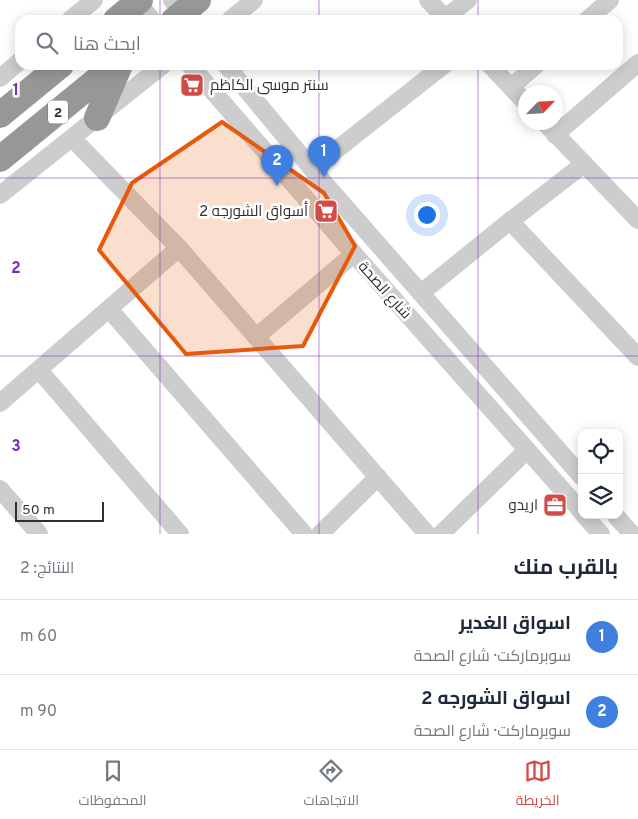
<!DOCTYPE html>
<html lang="ar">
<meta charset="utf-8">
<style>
body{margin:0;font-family:Overpass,Cairo,sans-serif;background:#f6f6f7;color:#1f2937;direction:rtl}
.controls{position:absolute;right:15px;bottom:15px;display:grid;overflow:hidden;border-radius:10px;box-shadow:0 2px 12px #0003}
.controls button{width:45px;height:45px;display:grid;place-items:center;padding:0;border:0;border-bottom:1px solid #e0e1e3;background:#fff;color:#1f2937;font:25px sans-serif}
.compass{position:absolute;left:518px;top:85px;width:45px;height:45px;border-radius:50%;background:#fff;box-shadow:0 2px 12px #0003;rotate:65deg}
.scale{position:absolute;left:15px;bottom:12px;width:89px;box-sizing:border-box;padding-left:5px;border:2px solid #303030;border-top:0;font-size:14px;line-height:18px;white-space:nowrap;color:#303030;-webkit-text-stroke:4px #fff;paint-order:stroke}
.you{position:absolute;left:426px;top:214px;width:18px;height:18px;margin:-12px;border:4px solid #fff;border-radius:50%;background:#1a73e8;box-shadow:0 0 0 8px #1a73e833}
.badge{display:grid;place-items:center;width:32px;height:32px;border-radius:50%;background:#d24b47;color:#fff;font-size:16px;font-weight:700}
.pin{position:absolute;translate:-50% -41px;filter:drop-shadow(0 1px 2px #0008)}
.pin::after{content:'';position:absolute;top:26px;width:18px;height:15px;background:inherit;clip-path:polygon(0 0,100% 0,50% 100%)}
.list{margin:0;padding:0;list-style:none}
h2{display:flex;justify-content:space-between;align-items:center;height:65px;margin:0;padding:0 20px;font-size:21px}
h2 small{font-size:16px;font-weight:400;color:#747a83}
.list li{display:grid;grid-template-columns:32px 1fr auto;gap:15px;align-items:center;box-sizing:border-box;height:75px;padding:0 20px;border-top:1px solid #e0e1e3}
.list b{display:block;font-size:19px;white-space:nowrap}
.list p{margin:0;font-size:16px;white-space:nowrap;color:#747a83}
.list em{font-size:16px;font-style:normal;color:#747a83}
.icon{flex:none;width:28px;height:28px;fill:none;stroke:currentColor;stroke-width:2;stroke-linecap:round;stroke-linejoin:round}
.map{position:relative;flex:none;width:638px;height:534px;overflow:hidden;direction:ltr}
.search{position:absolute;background:#fff;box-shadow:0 2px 12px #0003;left:15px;right:15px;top:15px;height:55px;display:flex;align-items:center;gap:12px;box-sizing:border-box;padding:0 18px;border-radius:15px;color:#747a83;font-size:19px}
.sheet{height:215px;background:#fff}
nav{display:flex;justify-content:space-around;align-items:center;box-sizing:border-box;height:70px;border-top:1px solid #e0e1e3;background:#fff;font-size:14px;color:#747a83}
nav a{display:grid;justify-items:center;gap:2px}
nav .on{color:#d24b47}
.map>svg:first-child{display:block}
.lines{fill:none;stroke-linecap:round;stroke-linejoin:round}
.minor{stroke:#cdcdcd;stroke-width:18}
.highway{stroke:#979797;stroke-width:26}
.marked{fill:#e8590c;fill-opacity:0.2;stroke:#e8590c;stroke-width:4;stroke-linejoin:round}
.grid{fill:none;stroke:#7b2cbf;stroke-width:1;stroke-opacity:0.55}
.labels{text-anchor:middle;stroke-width:5;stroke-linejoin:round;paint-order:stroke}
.shield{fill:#fff;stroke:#6e6e6e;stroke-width:1}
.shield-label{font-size:14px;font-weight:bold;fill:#303030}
.poi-label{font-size:15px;fill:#303030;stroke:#fff;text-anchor:end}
.street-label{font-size:15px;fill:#303030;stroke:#fff}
.grid-label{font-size:16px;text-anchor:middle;font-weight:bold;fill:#7b2cbf;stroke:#fff;stroke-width:5;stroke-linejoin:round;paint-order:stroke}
</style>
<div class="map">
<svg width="638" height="534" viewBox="0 0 638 534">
<rect width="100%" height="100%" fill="#fff"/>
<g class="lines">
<!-- minor -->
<g class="minor">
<polyline points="172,0 188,20"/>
<polyline points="428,0 447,20"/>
<polyline points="138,2 152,20"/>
<polyline points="445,18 468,0"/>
<polyline points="70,20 94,0"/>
<polyline points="230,20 254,0"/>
<polyline points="587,20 610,0"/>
<polyline points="190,65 354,254 582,512"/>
<polyline points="226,65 312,169 582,477"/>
<polyline points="490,65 526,103"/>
<polyline points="0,78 20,61"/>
<polyline points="511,87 536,65"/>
<polyline points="544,122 638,220"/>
<polyline points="555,135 638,63"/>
<polyline points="72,138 179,248 427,534"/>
<polyline points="312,169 444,65"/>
<polyline points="0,195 163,65"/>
<polyline points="510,221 638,357"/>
<polyline points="421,293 510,221 584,164"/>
<polyline points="109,309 304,534"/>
<polyline points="256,337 354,254"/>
<polyline points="39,370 180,534"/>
<polyline points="0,403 179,248"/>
<polyline points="0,489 39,534"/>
<polyline points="584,515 601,534"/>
<polyline points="615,515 632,534"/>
<polyline points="320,534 378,477"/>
<polyline points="441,534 527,450"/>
</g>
<!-- highway -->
<g class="highway">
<polyline points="116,20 140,0"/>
<polyline points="174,20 198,0"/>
<polyline points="0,115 61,65"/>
<polyline points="97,118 120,65"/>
<polyline points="0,159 115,65"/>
</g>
</g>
<!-- marked area -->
<path class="marked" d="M222 122 324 193 355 246 303 346 186 354 99 250 132 183Z"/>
<!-- grid -->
<path class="grid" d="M160 0V20M319 0V20M478 0V20M160 65V534M319 65V534M478 65V534M0 178H638M0 356H638"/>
<!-- icons -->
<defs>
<g id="supermarket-square" transform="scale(1.25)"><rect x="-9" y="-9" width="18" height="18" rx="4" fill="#d24b47" stroke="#fff"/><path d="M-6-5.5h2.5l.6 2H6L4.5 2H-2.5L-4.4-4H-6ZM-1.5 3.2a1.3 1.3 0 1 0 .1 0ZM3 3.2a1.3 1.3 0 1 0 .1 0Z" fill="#fff"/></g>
<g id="office-square" transform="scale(1.25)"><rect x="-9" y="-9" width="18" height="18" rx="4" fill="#d24b47" stroke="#fff"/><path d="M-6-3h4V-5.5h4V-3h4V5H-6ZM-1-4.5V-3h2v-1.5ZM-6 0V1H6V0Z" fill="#fff"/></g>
</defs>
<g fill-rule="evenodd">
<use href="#supermarket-square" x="192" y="85"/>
<use href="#supermarket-square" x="326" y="211"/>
<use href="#office-square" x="555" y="505"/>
</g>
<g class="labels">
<!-- shield labels -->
<rect class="shield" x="48" y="100.5" width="20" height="23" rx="4"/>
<g class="shield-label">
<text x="58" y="117">2</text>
</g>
<!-- poi labels -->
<g class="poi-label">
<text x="210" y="90" text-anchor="start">سنتر موسى الكاظم</text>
<text x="308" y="216">أسواق الشورجه 2</text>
<text x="538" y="510">اريدو</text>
</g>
<!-- street labels -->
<g class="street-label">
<text transform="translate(385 290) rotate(48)" y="5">شارع الصحة</text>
</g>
</g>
<g class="grid-label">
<text x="16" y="95">1</text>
<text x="16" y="273">2</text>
<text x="16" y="451">3</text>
</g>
</svg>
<div class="controls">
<button><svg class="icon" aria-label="locate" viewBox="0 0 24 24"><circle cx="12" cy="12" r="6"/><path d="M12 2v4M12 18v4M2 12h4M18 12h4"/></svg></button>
<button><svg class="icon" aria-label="layers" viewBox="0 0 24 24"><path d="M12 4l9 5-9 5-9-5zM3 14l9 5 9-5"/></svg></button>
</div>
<svg class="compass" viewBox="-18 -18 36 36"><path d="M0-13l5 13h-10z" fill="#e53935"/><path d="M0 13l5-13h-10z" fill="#747a83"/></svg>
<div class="scale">50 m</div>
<div class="you"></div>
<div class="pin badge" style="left:324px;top:177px;background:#3f7fe0">1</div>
<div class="pin badge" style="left:277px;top:186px;background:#3f7fe0">2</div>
<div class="search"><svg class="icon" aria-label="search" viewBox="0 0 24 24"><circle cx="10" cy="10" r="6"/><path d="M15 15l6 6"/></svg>ابحث هنا</div>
</div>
<section class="sheet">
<h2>بالقرب منك<small>النتائج: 2</small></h2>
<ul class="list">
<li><span class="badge" style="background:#3f7fe0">1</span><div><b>اسواق الغدير</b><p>سوبرماركت · شارع الصحة</p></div><em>60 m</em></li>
<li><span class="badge" style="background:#3f7fe0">2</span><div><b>اسواق الشورجه 2</b><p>سوبرماركت · شارع الصحة</p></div><em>90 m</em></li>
</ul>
</section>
<nav>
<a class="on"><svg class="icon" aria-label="map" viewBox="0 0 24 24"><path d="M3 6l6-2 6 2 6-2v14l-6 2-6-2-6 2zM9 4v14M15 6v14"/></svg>الخريطة</a>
<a><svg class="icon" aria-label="directions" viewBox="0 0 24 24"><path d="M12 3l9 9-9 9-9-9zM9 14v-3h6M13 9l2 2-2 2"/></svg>الاتجاهات</a>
<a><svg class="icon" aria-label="saved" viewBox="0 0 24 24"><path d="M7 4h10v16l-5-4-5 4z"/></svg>المحفوظات</a>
</nav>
